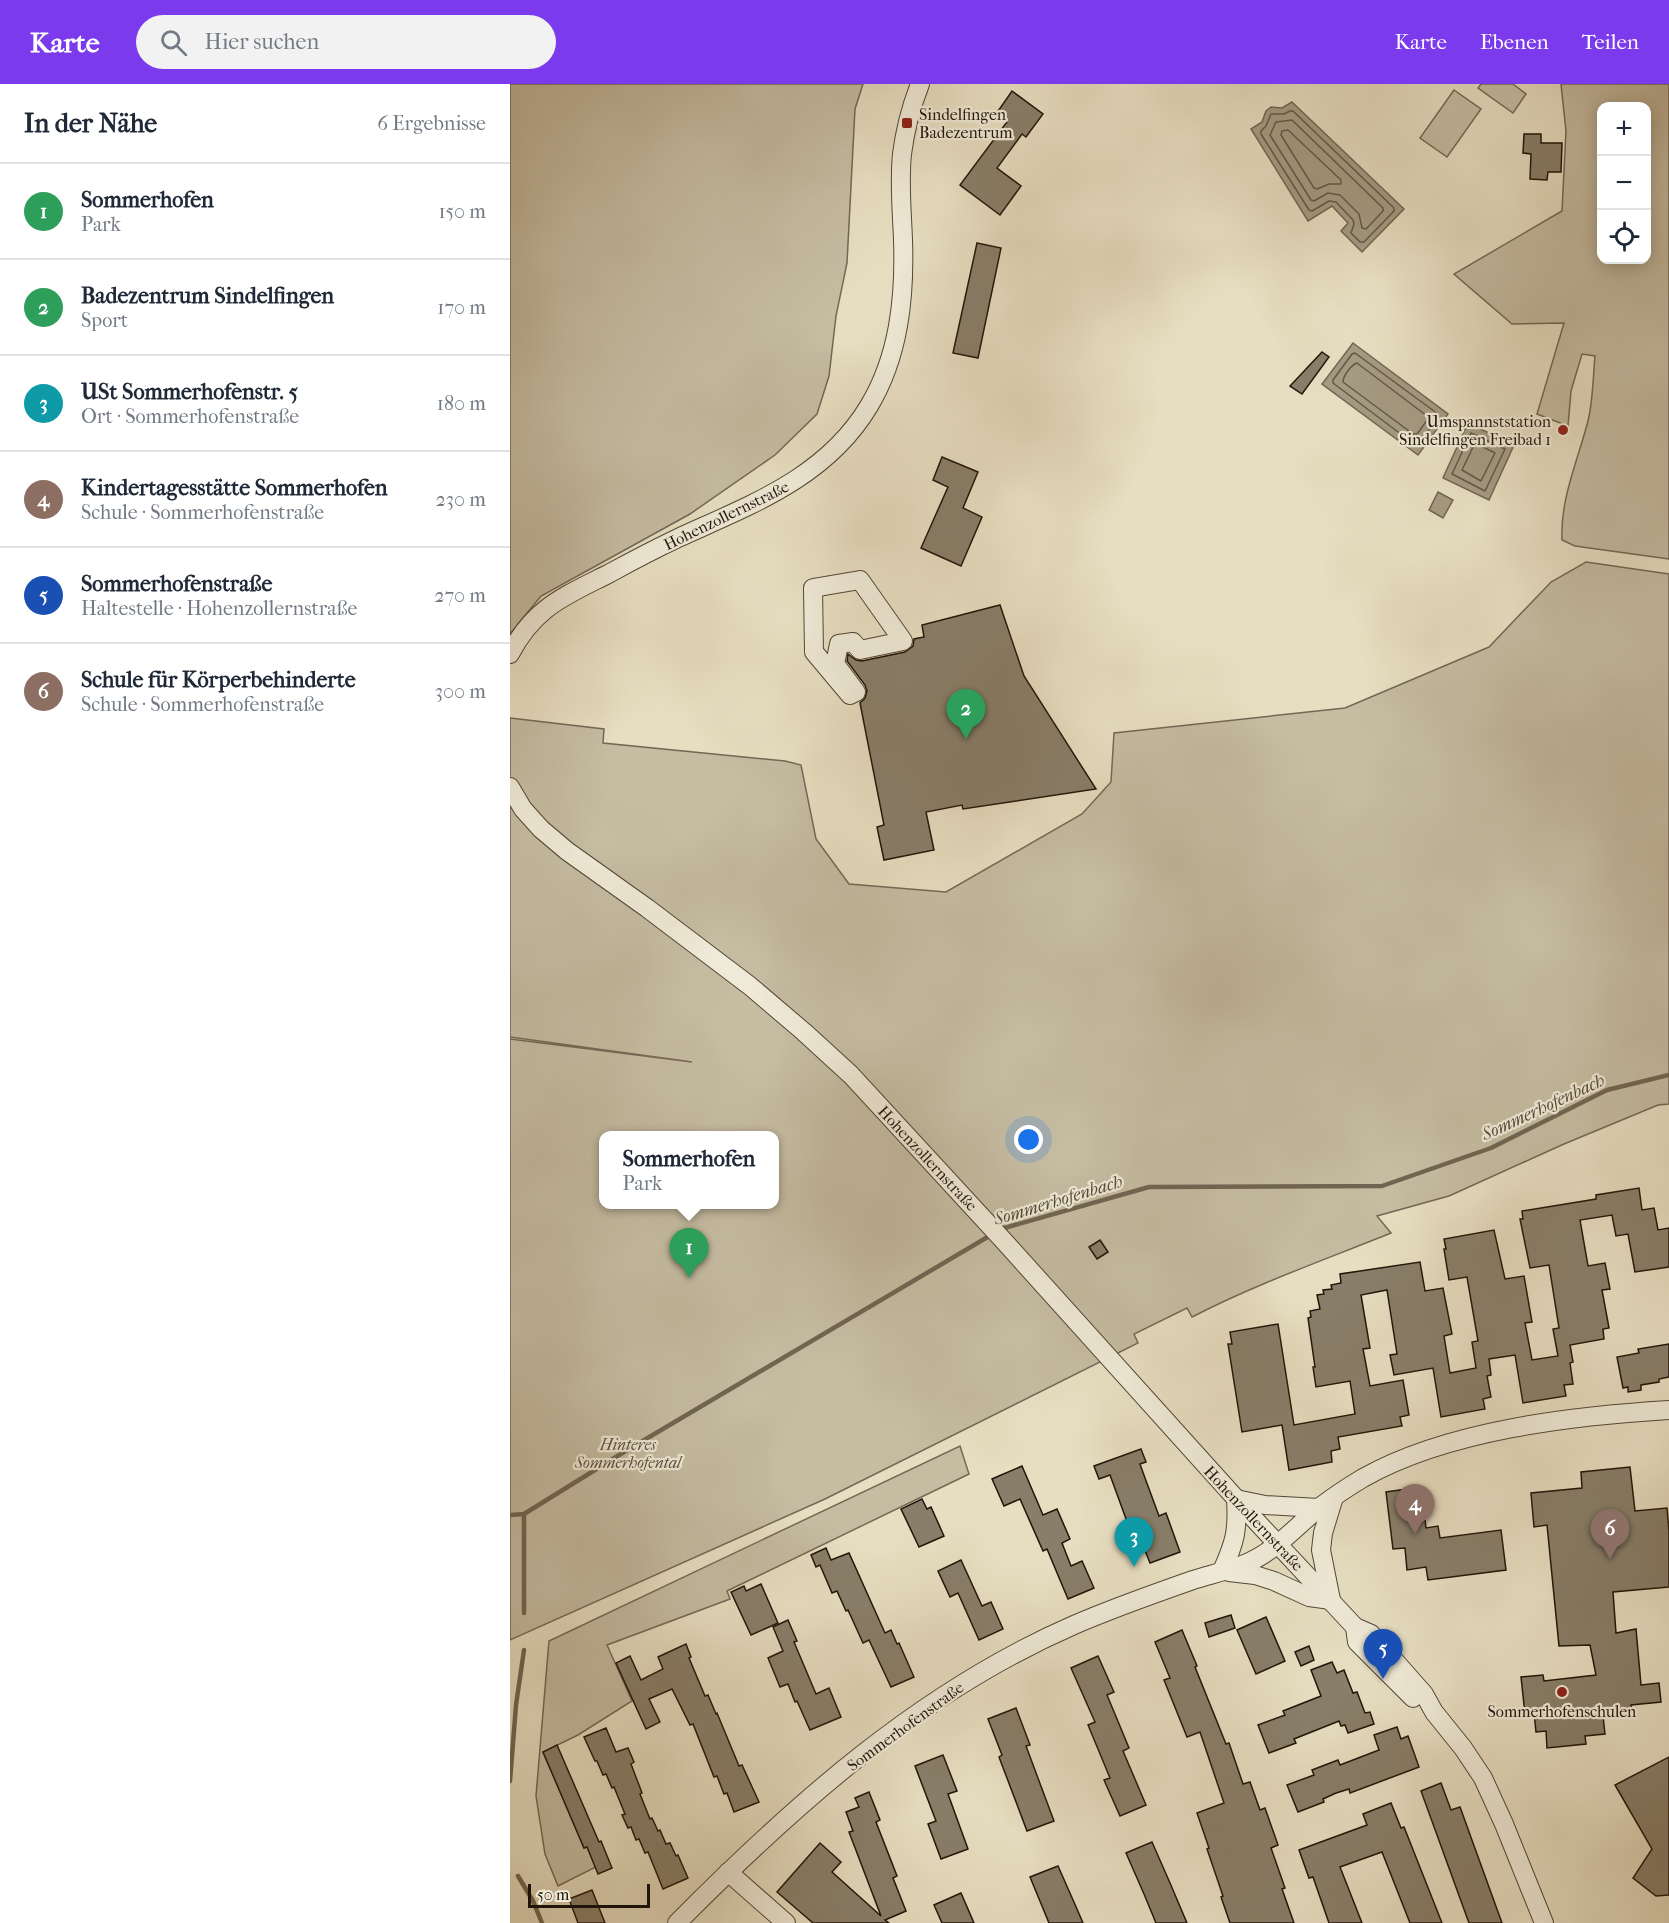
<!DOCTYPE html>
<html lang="de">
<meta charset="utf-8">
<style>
body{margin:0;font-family:"IM FELL French Canon",serif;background:#f2f2f3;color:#1f2937}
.controls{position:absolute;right:18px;top:18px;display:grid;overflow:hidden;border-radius:12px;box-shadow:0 3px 15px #0003}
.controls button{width:54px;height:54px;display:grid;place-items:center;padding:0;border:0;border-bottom:2px solid #e0e1e3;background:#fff;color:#1f2937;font:30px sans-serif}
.scale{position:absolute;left:18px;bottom:15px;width:122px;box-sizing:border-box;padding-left:6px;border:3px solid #211509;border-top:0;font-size:16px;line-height:21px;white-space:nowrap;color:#211509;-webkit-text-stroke:4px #efead7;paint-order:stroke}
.you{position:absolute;left:519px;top:1056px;width:21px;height:21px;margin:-15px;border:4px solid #fff;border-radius:50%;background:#1a73e8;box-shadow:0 0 0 9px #1a73e833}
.badge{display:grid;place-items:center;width:39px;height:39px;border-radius:50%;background:#7c3aed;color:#fff;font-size:20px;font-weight:700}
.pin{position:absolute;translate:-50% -50px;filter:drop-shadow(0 2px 3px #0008)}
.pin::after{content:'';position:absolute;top:32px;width:21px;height:18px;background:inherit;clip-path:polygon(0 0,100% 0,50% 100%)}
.popup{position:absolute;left:89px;top:1047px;width:180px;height:78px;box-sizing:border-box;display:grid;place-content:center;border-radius:12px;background:#fff;filter:drop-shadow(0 2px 4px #0005);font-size:20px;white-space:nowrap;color:#747a83}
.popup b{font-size:22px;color:#1f2937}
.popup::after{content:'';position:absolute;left:50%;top:100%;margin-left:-12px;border:12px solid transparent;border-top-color:#fff}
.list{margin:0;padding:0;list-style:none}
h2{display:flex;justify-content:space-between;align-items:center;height:78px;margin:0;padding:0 24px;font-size:26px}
h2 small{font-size:20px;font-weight:400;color:#747a83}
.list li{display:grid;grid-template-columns:39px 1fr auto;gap:18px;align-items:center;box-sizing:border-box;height:96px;padding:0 24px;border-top:2px solid #e0e1e3}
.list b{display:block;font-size:22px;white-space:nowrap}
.list p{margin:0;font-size:20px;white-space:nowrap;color:#747a83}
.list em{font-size:20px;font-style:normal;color:#747a83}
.icon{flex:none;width:33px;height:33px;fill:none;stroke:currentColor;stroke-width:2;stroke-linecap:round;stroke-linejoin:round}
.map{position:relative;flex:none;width:1159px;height:1839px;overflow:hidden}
header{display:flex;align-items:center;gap:36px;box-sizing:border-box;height:84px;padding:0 30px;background:#7c3aed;color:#fff}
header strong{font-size:28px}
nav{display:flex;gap:33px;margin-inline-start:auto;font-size:21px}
.search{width:420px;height:54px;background:#f2f2f3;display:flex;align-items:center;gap:15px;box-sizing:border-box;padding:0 21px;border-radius:33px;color:#747a83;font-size:22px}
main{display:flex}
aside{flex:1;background:#fff}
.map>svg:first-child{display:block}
.green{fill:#c5bca2;stroke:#736856;stroke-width:1.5;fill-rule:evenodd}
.water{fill:#a49a82;stroke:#706552;stroke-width:1.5}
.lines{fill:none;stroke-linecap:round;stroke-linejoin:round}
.shore{stroke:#625846;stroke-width:1.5}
.stream{stroke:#706552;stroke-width:4.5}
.building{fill:#887e69;stroke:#211509;stroke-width:1.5}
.minor-casing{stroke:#524737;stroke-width:20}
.minor{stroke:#efead7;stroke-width:18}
.poi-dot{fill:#8f2418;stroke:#efead7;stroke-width:2}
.labels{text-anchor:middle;stroke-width:4.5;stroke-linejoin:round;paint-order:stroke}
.poi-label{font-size:16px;fill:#211509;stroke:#efead7;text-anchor:start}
.street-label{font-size:16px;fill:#211509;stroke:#efead7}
.park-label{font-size:16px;font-style:italic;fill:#5a4f3f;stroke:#efead7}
.water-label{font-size:18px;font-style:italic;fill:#554a39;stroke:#efead7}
</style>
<header>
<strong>Karte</strong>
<div class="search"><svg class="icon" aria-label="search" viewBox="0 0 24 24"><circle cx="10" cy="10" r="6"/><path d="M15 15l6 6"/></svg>Hier suchen</div>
<nav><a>Karte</a><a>Ebenen</a><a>Teilen</a></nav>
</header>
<main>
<aside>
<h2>In der Nähe<small>6 Ergebnisse</small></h2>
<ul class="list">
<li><span class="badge" style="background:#2e9e5b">1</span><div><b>Sommerhofen</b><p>Park</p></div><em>150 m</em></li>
<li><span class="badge" style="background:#2e9e5b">2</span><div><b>Badezentrum Sindelfingen</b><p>Sport</p></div><em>170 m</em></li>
<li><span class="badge" style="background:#0f9aa8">3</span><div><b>USt Sommerhofenstr. 5</b><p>Ort · Sommerhofenstraße</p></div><em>180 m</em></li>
<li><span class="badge" style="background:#8d6e63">4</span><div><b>Kindertagesstätte Sommerhofen</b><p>Schule · Sommerhofenstraße</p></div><em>230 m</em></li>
<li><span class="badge" style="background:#1a4fb4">5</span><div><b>Sommerhofenstraße</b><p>Haltestelle · Hohenzollernstraße</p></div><em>270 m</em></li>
<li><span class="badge" style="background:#8d6e63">6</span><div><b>Schule für Körperbehinderte</b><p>Schule · Sommerhofenstraße</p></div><em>300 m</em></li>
</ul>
</aside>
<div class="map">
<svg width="1159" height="1839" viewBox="0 0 1159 1839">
<rect width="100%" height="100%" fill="#e7dec1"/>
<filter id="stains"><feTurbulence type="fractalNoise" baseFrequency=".00333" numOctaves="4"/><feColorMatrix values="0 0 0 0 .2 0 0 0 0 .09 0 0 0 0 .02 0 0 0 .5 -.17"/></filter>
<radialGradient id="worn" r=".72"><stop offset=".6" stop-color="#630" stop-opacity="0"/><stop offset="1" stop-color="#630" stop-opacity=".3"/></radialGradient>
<!-- green -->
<g class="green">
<polygon points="0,0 353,0 345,25 337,179 326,232 319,292 307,330 265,371 180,430 31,512 0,550"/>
<polygon points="971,0 1003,0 1016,10 1003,29 968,4"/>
<path d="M1051 0H1159V475L1065 462 1052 456C1050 415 1068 376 1078 337 1083 317 1083 293 1085 272L1072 270 1061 307 1058 342 1027 330 1054 239 1002 240 944 190 1052 127 1056 47ZM1092 22H1136V176H1092Z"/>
<polygon points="944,6 971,25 937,73 910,54"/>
<path d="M1076 478 1159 490V1020L1148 1021 1054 1060 939 1112 867 1132 881 1149C814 1176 746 1200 682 1233L677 1224 624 1250 628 1259 315 1415 0 1556V955L182 978 0 953V634L94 645 93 659 275 677 291 681 306 755 339 800 436 808 572 730 601 698 604 649 835 624 979 563 1041 498ZM94 1052H264V1120H94Z"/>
<polygon points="450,1362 459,1390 217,1507 220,1515 97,1561 122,1617 68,1651 33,1668 74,1764 77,1763 86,1783 48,1802 35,1770 26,1712 39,1557"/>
</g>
<!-- water -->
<g class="water">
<polygon points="782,18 894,125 852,168 831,147 838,139 822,122 798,137 741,45 752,38 756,27 761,23 772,24"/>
<polygon points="843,259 938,330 908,371 812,300"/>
<polygon points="958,339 1004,361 979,416 933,394"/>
<polygon points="928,408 943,416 933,434 919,426"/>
</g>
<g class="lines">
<!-- shore -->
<g class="shore">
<polygon points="780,27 783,27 884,124 884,127 854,158 850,158 841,149 844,140 843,136 826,118 819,117 802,127 799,126 751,50 751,47 756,42 761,30 774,30"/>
<polygon points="782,36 873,124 873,127 856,145 852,144 849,130 830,111 818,109 804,117 801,116 760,51 766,38"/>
<polygon points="778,46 831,96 831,100 819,100 807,105 804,104 771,51 772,47"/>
<polygon points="845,269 928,330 928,334 908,360 904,360 823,299 823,296 842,270"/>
<path d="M847 279 917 332 918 335 907 350H903L833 298C833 292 841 281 847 279Z"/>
<polygon points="961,349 995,365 975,407 942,390"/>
<polygon points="965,359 985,369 971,397 952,386"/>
</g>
<!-- stream -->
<g class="stream">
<polyline points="491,1145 639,1103 872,1102 981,1064 1097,1006 1159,991"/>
<polyline points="14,1430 14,1529"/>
<polyline points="0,1431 14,1430 114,1368 481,1151"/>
<polyline points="0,1697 6,1621 14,1566"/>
<polyline points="8,1792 23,1817 32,1839"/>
</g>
</g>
<!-- building -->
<g class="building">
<polygon points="502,7 533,30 516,53 512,50 487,84 511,102 490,131 450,101 497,38 486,30"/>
<polygon points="1014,50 1031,50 1031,59 1052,59 1051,88 1038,88 1037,96 1020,95 1021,70 1013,69"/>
<polygon points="467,159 491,164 468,274 443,269"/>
<polygon points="812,268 819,273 792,310 780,302"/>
<polygon points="432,373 468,388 453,424 472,433 451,482 411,464 438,403 423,396"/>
<polygon points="490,521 514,592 586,705 453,725 452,721 416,728 424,766 374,776 367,743 374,741 350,619 355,614 357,607 355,601 337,577 338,570 346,576 352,577 395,568 403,562 404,555 414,553 412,541"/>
<polygon points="1129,1104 1132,1126 1144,1124 1148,1146 1159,1144 1159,1183 1125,1188 1118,1150 1106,1152 1102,1131 1070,1136 1078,1182 1095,1179 1100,1205 1092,1206 1099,1244 1093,1245 1094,1255 1060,1261 1063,1278 1060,1279 1063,1300 1054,1301 1056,1312 1013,1319 1005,1271 979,1275 981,1291 977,1292 981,1313 973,1315 975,1325 931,1333 923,1284 884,1291 880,1271 887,1270 877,1206 851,1211 860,1264 853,1265 860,1302 893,1296 899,1331 890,1333 892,1342 828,1353 830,1365 821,1367 822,1378 779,1386 772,1341 732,1348 718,1260 722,1260 720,1248 768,1240 784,1341 845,1330 840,1297 806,1303 803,1283 805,1283 798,1234 801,1233 800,1227 810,1225 807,1211 814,1210 813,1206 822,1205 821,1201 831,1199 830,1190 910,1178 915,1207 933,1204 942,1250 934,1252 940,1289 966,1284 962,1258 968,1257 957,1193 939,1196 934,1165 936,1165 934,1155 984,1146 995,1195 1014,1192 1022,1238 1015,1239 1022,1276 1048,1272 1043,1245 1049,1244 1039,1181 1020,1184 1010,1135 1013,1135 1012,1127 1086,1115 1086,1111"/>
<polygon points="590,1156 598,1168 587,1175 579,1163"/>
<polygon points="1159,1260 1159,1293 1149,1295 1149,1298 1131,1301 1131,1306 1118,1308 1118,1303 1113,1304 1107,1273 1129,1269 1128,1265"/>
<polygon points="631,1365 636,1378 630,1380 635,1394 649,1432 656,1429 670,1468 640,1479 625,1441 619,1443 600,1391 589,1395 584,1382"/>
<polygon points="512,1382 533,1431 547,1425 560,1455 552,1459 561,1482 572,1477 584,1504 558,1515 537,1465 533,1467 510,1415 494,1422 482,1395"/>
<polygon points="1120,1383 1125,1427 1157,1424 1159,1447 1159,1503 1103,1508 1106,1549 1126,1545 1131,1601 1149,1599 1151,1618 1121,1621 1122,1629 1093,1632 1095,1650 1075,1652 1076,1660 1037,1664 1036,1647 1026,1648 1024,1629 1015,1630 1011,1593 1033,1591 1034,1597 1086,1591 1080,1561 1049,1562 1037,1441 1024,1443 1021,1409 1072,1404 1071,1388"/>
<polygon points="911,1403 916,1444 928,1442 930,1454 991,1446 996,1486 918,1496 916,1483 897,1486 895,1464 883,1465 876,1408"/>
<polygon points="412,1415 417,1425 421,1423 434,1452 409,1463 391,1425"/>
<polygon points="316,1464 321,1476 339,1469 375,1549 381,1546 387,1560 389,1559 404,1593 381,1603 359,1556 353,1559 338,1526 336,1527 327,1507 322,1509 310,1481 306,1483 301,1471"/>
<polygon points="451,1476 472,1522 481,1518 493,1545 469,1556 448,1509 440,1513 428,1487"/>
<polygon points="251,1500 268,1539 241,1551 221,1508 234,1502 236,1507"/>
<polygon points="721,1531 725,1544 699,1553 695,1539"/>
<polygon points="756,1533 775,1577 746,1590 727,1546"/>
<polygon points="278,1536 287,1557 284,1558 306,1610 319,1604 331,1633 300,1646 287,1617 285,1618 278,1600 270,1603 258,1574 273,1567 263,1543"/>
<polygon points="672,1546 687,1582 685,1583 716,1660 719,1659 733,1700 740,1698 750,1726 755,1724 768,1761 761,1764 775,1804 772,1805 784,1839 720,1839 711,1813 713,1812 697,1765 699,1764 687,1729 714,1719 690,1648 677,1653 654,1596 660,1594 645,1558"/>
<polygon points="176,1560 181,1573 179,1574 195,1612 198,1611 206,1630 207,1629 229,1682 232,1681 249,1718 224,1728 217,1709 214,1710 207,1692 204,1693 183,1640 180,1641 162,1605 139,1615 150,1638 136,1645 106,1579 120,1572 131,1596 153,1585 148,1573"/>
<polygon points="799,1562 804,1576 791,1582 785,1568"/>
<polygon points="588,1572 604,1608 597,1611 619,1664 613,1667 636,1721 610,1732 594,1696 600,1694 578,1641 585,1638 561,1584"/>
<polygon points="822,1578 827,1589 834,1586 843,1609 847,1608 855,1629 860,1628 864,1640 838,1649 835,1641 831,1642 829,1637 784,1655 786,1659 759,1669 748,1641 775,1631 773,1627 811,1612 801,1586"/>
<polygon points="506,1624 520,1661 516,1662 544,1737 517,1747 489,1673 492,1671 478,1635"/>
<polygon points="887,1643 891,1655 898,1652 909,1683 840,1709 839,1705 826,1709 813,1715 814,1718 788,1728 777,1701 804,1691 802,1686 828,1676 830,1681 869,1666 864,1651"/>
<polygon points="96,1644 106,1668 118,1664 124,1678 121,1680 132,1709 130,1710 140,1735 142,1734 148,1747 150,1746 156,1760 160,1759 166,1772 168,1771 178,1794 153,1805 138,1768 135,1769 129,1755 126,1756 121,1743 118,1744 112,1731 115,1730 104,1703 102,1704 96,1690 93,1691 87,1677 85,1677 74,1653"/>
<polygon points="47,1661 89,1758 91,1757 102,1784 88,1790 77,1763 74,1764 33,1668"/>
<polygon points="433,1671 447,1707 438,1710 458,1765 431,1775 418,1740 426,1737 405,1682"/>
<polygon points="1159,1673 1159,1811 1146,1812 1123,1794 1142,1765 1105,1701"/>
<polygon points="931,1699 941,1726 950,1723 992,1839 959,1839 911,1707"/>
<polygon points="359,1708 370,1736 366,1738 387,1792 383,1794 396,1827 375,1836 379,1839 303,1839 267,1808 310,1759 331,1778 322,1788 371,1832 339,1748 343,1747 336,1728 349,1723 345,1714"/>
<polygon points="881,1719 891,1744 894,1743 932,1839 900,1839 872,1768 830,1783 852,1839 819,1839 803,1793 799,1794 789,1766 857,1741 853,1730"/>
<polygon points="642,1758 660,1799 677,1839 646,1839 634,1810 616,1769"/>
<polygon points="548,1782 567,1825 573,1839 539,1839 520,1793"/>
<polygon points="82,1806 95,1839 68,1839 59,1815"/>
<polygon points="451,1809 464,1839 432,1839 424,1821"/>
</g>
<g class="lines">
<!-- minor casing -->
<g class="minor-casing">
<g id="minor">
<polygon points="350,496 393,557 350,566 343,558 329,560 325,580 346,608 340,611 304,568 303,504"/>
<path d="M0 570C24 523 55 512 100 489 122 477 145 465 168 454 240 421 316 394 359 322 389 272 395 214 393 156 392 128 389 99 392 70 395 46 401 23 410 0"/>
<polyline points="0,703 13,725 31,745 57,767 137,824 240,902 294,948 341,991 493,1156 747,1438 845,1543 861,1550 914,1610 924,1628 953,1664 973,1694 994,1740 1034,1839"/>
<polyline points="726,1415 755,1421 809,1424"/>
<path d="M712 1487C725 1458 728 1447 726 1415"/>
<polyline points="719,1488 745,1491 764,1497 799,1513 821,1516"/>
<polyline points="821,1516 811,1466 813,1449 824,1413"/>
<polyline points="845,1543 847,1558 903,1614"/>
<polyline points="218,1788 276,1839"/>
<path d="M167 1839C284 1721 410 1608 564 1541 603 1524 643 1510 683 1496 699 1491 716 1487 732 1481 763 1470 784 1444 810 1423 823 1413 838 1403 853 1394 938 1346 1062 1332 1159 1326"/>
</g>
</g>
<!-- minor -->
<use href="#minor" class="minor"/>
</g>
<!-- markers -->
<g class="poi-dot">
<rect x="391" y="33" width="12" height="12" rx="3"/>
<circle cx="1053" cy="346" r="6"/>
<circle cx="1052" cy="1608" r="6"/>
</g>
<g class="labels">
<!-- poi labels -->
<g class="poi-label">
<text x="409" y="36">Sindelfingen<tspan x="409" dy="18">Badezentrum</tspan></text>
<text x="1041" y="343" text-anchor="end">Umspannststation<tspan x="1041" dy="18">Sindelfingen Freibad 1</tspan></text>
<text x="1052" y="1633" text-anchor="middle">Sommerhofenschulen</text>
</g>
<!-- street labels -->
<g class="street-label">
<text transform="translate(216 431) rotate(-26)" y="6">Hohenzollernstraße</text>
<text transform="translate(418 1074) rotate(47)" y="6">Hohenzollernstraße</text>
<text transform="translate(744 1434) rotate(47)" y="6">Hohenzollernstraße</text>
<text transform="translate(395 1642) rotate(-36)" y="6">Sommerhofenstraße</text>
</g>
<!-- park labels -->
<g class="park-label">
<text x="118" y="1366">Hinteres<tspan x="118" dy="18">Sommerhofental</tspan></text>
</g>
<!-- water labels -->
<g class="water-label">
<text transform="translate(1033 1023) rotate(-25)" y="6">Sommerhofenbach</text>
<text transform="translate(548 1116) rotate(-17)" y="6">Sommerhofenbach</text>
</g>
</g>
<rect width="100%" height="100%" filter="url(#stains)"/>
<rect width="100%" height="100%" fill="url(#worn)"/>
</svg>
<div class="controls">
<button>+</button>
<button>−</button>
<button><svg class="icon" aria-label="locate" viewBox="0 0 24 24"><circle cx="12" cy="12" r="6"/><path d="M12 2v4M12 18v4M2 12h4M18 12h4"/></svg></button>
</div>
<div class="scale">50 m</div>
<div class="you"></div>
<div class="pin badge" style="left:179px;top:1194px;background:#2e9e5b">1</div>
<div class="popup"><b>Sommerhofen</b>Park</div>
<div class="pin badge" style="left:456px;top:655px;background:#2e9e5b">2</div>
<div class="pin badge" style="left:624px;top:1483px;background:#0f9aa8">3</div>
<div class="pin badge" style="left:905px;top:1450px;background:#8d6e63">4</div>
<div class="pin badge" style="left:873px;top:1595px;background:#1a4fb4">5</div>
<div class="pin badge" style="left:1100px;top:1475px;background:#8d6e63">6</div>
</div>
</main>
